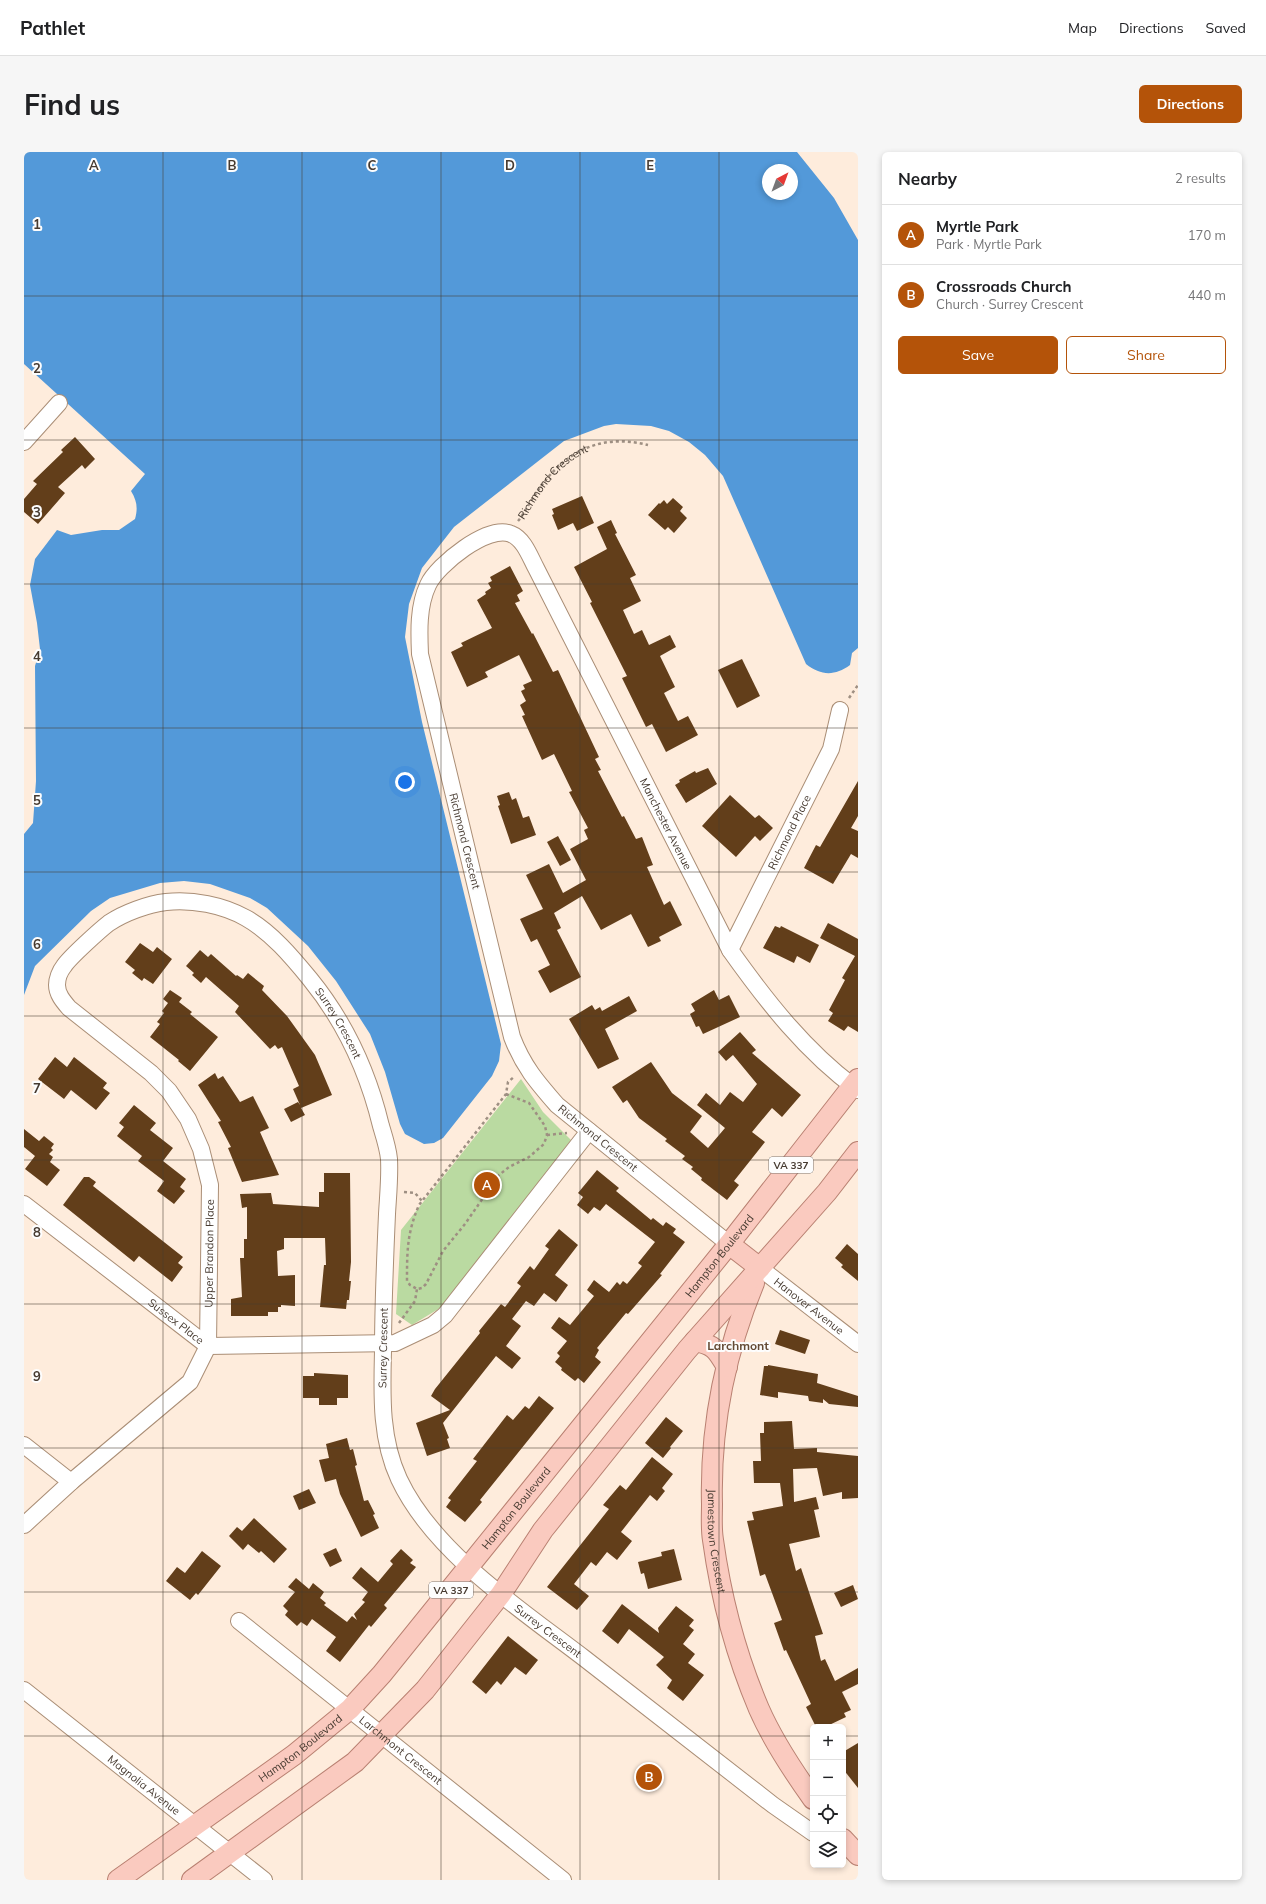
<!DOCTYPE html>
<meta charset="utf-8">
<style>
body{margin:0;font-family:Mulish,sans-serif;background:#f6f6f6;color:#202124}
.controls{position:absolute;right:12px;bottom:12px;display:grid;overflow:hidden;border-radius:6px;box-shadow:0 2px 6px #0003}
.controls button{width:36px;height:36px;display:grid;place-items:center;padding:0;border:0;border-bottom:1px solid #e0e0e0;background:#fff;color:#202124;font:20px sans-serif}
.compass{position:absolute;left:738px;top:12px;width:36px;height:36px;border-radius:50%;background:#fff;box-shadow:0 2px 6px #0003;rotate:41deg}
.you{position:absolute;left:381px;top:630px;width:14px;height:14px;margin:-10px;border:3px solid #fff;border-radius:50%;background:#1a73e8;box-shadow:0 0 0 6px #1a73e833}
.badge{display:grid;place-items:center;width:26px;height:26px;border-radius:50%;background:#b45309;color:#fff;font-size:13px;font-weight:700}
.pin{position:absolute;translate:-50% -50%;border:2px solid #fff;box-shadow:0 1px 4px #0006}
.list{margin:0;padding:0;list-style:none}
h2{display:flex;justify-content:space-between;align-items:center;height:52px;margin:0;padding:0 16px;font-size:17px}
h2 small{font-size:13px;font-weight:400;color:#757577}
.list li{display:grid;grid-template-columns:26px 1fr auto;gap:12px;align-items:center;box-sizing:border-box;height:60px;padding:0 16px;border-top:1px solid #e0e0e0}
.list b{display:block;font-size:15px;white-space:nowrap}
.list p{margin:0;font-size:13px;white-space:nowrap;color:#757577}
.list em{font-size:13px;font-style:normal;color:#757577}
.actions{display:flex;gap:8px;padding:12px 16px}
.actions a{flex:1;padding:9px 0;border:1px solid #b45309;border-radius:6px;text-align:center;font-size:14px;color:#b45309}
.actions .main{background:#b45309;color:#fff}
.icon{flex:none;width:22px;height:22px;fill:none;stroke:currentColor;stroke-width:2;stroke-linecap:round;stroke-linejoin:round}
.map{position:relative;flex:none;width:834px;height:1728px;overflow:hidden;border-radius:6px}
header{display:flex;align-items:center;gap:24px;box-sizing:border-box;height:56px;padding:0 20px;background:#fff;border-bottom:1px solid #e0e0e0}
header strong{font-size:19px}
nav{display:flex;gap:22px;margin-inline-start:auto;font-size:14px}
.intro{display:flex;align-items:center;justify-content:space-between;box-sizing:border-box;height:96px;padding:0 24px}
h1{margin:0;font-size:28px}
.button{padding:10px 18px;border-radius:6px;background:#b45309;color:#fff;font-size:14px;font-weight:700}
main{display:flex;gap:24px;padding:0 24px}
aside{flex:1;background:#fff;border-radius:6px;box-shadow:0 2px 6px #0003}
.map>svg:first-child{display:block}
.green{fill:#badaa1}
.water{fill:#5399d9;fill-rule:evenodd}
.building{fill:#623e1a}
.lines{fill:none;stroke-linecap:round;stroke-linejoin:round}
.minor-casing{stroke:#aa8e76;stroke-width:18}
.major-casing{stroke:#b98172;stroke-width:22}
.path{stroke:#9e8f82;stroke-width:2.5;stroke-dasharray:3 3;stroke-linecap:butt}
.minor{stroke:#fff;stroke-width:16}
.major{stroke:#facabf;stroke-width:20}
.grid{fill:none;stroke:#463a30;stroke-width:1;stroke-opacity:0.55}
.labels{text-anchor:middle;stroke-width:4;stroke-linejoin:round;paint-order:stroke}
.shield{fill:#fdfdfd;stroke:#7d746e;stroke-width:1}
.shield-label{font-size:10px;font-weight:bold;fill:#463a30}
.street-label{font-size:11px;fill:#463a30;stroke:#fdfdfd}
.neighbourhood-label{font-size:12px;font-weight:bold;fill:#644b35;stroke:#fdfdfd}
.grid-label{font-size:13px;text-anchor:middle;font-weight:bold;fill:#463a30;stroke:#fdfdfd;stroke-width:4;stroke-linejoin:round;paint-order:stroke}
</style>
<header>
<strong>Pathlet</strong>
<nav><a>Map</a><a>Directions</a><a>Saved</a></nav>
</header>
<div class="intro"><h1>Find us</h1><a class="button">Directions</a></div>
<main>
<div class="map">
<svg width="834" height="1728" viewBox="0 0 834 1728">
<rect width="100%" height="100%" fill="#feecdc"/>
<!-- green -->
<polygon class="green" points="497,927 519,960 547,988 421,1153 388,1173 372,1162 377,1078"/>
<!-- water -->
<path class="water" d="M0 0H773L810 46 834 88V496L828 501 826 513C811 524 797 524 782 512L699 324 681 303 665 290 645 279 627 274 592 272 580 274 540 289 430 375 398 416 385 452 381 485 398 570 477 892 475 909 468 924 419 986 410 991 400 992 381 982 376 972 361 920 346 882 312 829 284 794 243 756 226 746 186 732 160 729 136 731 86 746 67 759 11 814 0 843V682L9 671 12 629 11 514 16 497 13 471 6 433 11 407 33 378 47 383 78 378H95L111 367C114 356 113 349 107 339L121 322 0 212ZM744 18H768V42H744Z"/>
<!-- building -->
<g class="building">
<polygon points="51,285 71,307 61,317 58,313 34,335 41,341 14,372 0,360 0,347 13,332 9,329 39,300 37,298"/>
<polygon points="558,344 570,371 553,379 549,371 534,378 528,363 530,362 528,357"/>
<polygon points="649,346 659,355 656,359 663,366 650,381 644,375 641,378 624,363 635,351 636,352 640,348 643,352"/>
<polygon points="587,368 593,381 591,382 612,423 606,426 617,449 599,458 610,482 618,478 625,493 646,483 652,495 636,504 651,535 640,541 654,569 664,564 674,583 642,600 628,572 622,575 598,526 603,524 566,451 568,450 550,415 583,397 573,375"/>
<polygon points="486,414 499,439 493,443 496,449 491,451 508,482 509,481 529,520 534,518 575,605 571,607 577,618 574,619 598,665 600,664 612,687 618,685 629,713 623,715 640,753 646,749 658,773 635,785 637,789 624,795 607,762 577,778 558,744 530,761 537,776 533,778 557,825 526,841 514,819 526,813 513,787 507,790 496,767 519,757 502,723 525,712 539,741 562,728 546,697 564,687 560,678 564,676 545,640 548,639 530,602 518,608 498,564 501,563 496,553 502,549 497,539 501,537 499,533 508,529 495,503 461,520 464,525 443,535 427,500 439,494 437,491 468,476 453,448 462,442 461,440 467,436 464,431 468,429 466,425"/>
<polygon points="718,507 736,544 713,556 694,518"/>
<polygon points="684,616 693,632 662,651 651,633 656,630 655,628 671,619 672,621"/>
<polygon points="834,629 834,664 827,676 834,679 834,706 827,702 809,732 780,716 792,693 796,695"/>
<polygon points="485,640 488,648 492,646 499,666 505,664 512,683 487,692 474,654 476,653 473,644"/>
<polygon points="706,643 731,666 735,663 749,676 736,689 731,684 712,705 678,674"/>
<polygon points="534,684 547,708 536,714 523,690"/>
<polygon points="804,771 834,787 834,880 824,874 820,879 804,869 809,861 805,858 821,828 818,826 831,804 796,786"/>
<polygon points="751,774 756,776 757,774 795,793 786,811 773,804 770,811 739,796"/>
<polygon points="116,791 129,800 133,795 148,807 129,832 120,826 118,829 108,821 111,818 101,810"/>
<polygon points="176,798 184,805 187,802 212,824 213,823 219,827 224,821 240,834 238,838 263,864 291,903 308,943 277,956 281,963 267,970 260,957 274,950 276,953 269,937 275,934 258,895 254,897 251,893 246,897 211,860 215,854 182,825 177,831 168,823 170,821 162,814"/>
<polygon points="146,838 158,846 155,850 168,860 166,862 194,885 166,919 154,909 155,908 126,885 136,872 133,870 140,861 138,859 144,851 139,847"/>
<polygon points="690,838 695,848 705,843 716,865 679,882 675,874 672,875 666,862 671,859 667,852"/>
<polygon points="605,844 613,859 581,877 595,907 574,917 545,867 568,853 571,858 576,855 578,859"/>
<polygon points="716,880 732,898 728,901 777,943 758,965 748,956 728,980 741,990 710,1029 715,1033 703,1048 677,1028 678,1026 667,1017 669,1015 658,1007 661,1004 641,989 643,987 615,966 603,948 599,951 588,935 627,910 648,941 678,964 666,980 684,996 701,976 673,953 682,941 696,953 706,940 719,950 733,932 709,903 702,909 694,900"/>
<polygon points="31,905 43,915 50,905 83,931 79,936 86,941 72,958 47,938 40,947 14,927"/>
<polygon points="191,921 194,927 199,924 216,950 229,944 245,976 236,980 255,1023 218,1030 204,996 207,995 194,970 197,969 174,933"/>
<polygon points="110,953 132,971 126,978 149,996 139,1009 162,1027 156,1035 161,1039 150,1052 133,1039 140,1029 114,1009 118,1004 93,984 100,975 95,971"/>
<polygon points="0,977 15,989 20,984 30,992 27,996 29,998 25,1002 29,1005 26,1010 36,1018 23,1034 1,1017 11,1004 0,995"/>
<polygon points="573,1018 595,1036 592,1039 627,1068 629,1066 639,1074 642,1070 652,1077 649,1081 661,1090 636,1122 638,1123 604,1162 602,1161 573,1196 575,1198 571,1205 577,1210 560,1231 554,1226 551,1229 537,1218 538,1216 531,1210 536,1204 533,1201 543,1189 527,1176 535,1165 546,1173 570,1144 563,1138 570,1128 585,1140 593,1130 596,1133 599,1129 603,1132 618,1114 614,1111 631,1090 582,1052 576,1059 570,1055 564,1062 553,1053 559,1045 554,1041"/>
<polygon points="300,1021 326,1021 327,1110 325,1129 327,1129 325,1148 323,1148 322,1157 296,1155 300,1113 302,1113 301,1086 260,1086 260,1097 253,1099 254,1124 271,1123 271,1154 257,1153 257,1155 254,1155 254,1160 244,1160 244,1164 207,1164 207,1147 218,1145 216,1106 220,1106 220,1087 223,1087 223,1055 218,1056 216,1042 247,1041 249,1052 295,1055 295,1040 300,1040"/>
<polygon points="60,1025 65,1025 72,1030 69,1034 159,1105 154,1111 159,1115 148,1130 115,1104 110,1110 39,1053"/>
<polygon points="535,1077 554,1093 531,1123 544,1133 532,1150 520,1141 510,1154 502,1149 488,1167 497,1174 482,1194 497,1206 488,1217 472,1204 419,1271 425,1286 423,1287 426,1296 403,1304 392,1271 426,1258 407,1244 411,1237 456,1181 455,1179 477,1152 481,1155 497,1134 493,1131 506,1114 510,1118 525,1097 521,1094"/>
<polygon points="823,1092 834,1102 834,1129 817,1115 819,1113 811,1106"/>
<polygon points="756,1178 786,1188 781,1202 751,1192"/>
<polygon points="744,1213 794,1222 793,1231 834,1244 834,1255 805,1252 799,1247 799,1251 785,1249 784,1244 754,1240 754,1246 736,1243 740,1214 744,1214"/>
<polygon points="290,1221 324,1223 324,1246 313,1246 313,1253 295,1253 295,1246 279,1246 279,1224 290,1224"/>
<polygon points="515,1244 530,1256 456,1348 458,1350 441,1370 422,1355 427,1348 424,1346 453,1309 449,1307 483,1263 489,1268 501,1254 505,1257"/>
<polygon points="642,1265 659,1279 646,1295 647,1296 639,1306 621,1291"/>
<polygon points="768,1269 770,1297 793,1296 793,1300 834,1304 834,1346 818,1347 818,1340 799,1344 793,1316 769,1317 770,1350 792,1345 795,1357 790,1358 796,1385 765,1392 772,1419 777,1416 799,1482 791,1484 797,1509 801,1507 811,1529 834,1516 834,1532 818,1540 827,1558 820,1561 822,1565 801,1575 792,1575 782,1555 787,1552 762,1498 760,1499 750,1471 758,1468 741,1422 736,1424 723,1369 730,1368 728,1360 759,1354 756,1331 730,1331 729,1309 737,1309 736,1281 740,1281 740,1270"/>
<polygon points="323,1286 326,1298 329,1297 333,1313 331,1314 340,1349 344,1348 351,1362 349,1363 355,1376 337,1385 316,1342 312,1327 301,1330 295,1308 305,1306 302,1292"/>
<polygon points="628,1305 649,1322 638,1336 641,1339 633,1349 626,1343 597,1380 608,1389 593,1408 583,1400 572,1414 567,1410 550,1432 565,1444 553,1458 523,1435 585,1357 579,1353 596,1333 602,1338"/>
<polygon points="285,1337 292,1351 275,1358 269,1344"/>
<polygon points="230,1366 263,1397 250,1411 237,1399 235,1401 224,1392 219,1398 205,1384 213,1375 218,1379"/>
<polygon points="312,1396 318,1409 306,1415 299,1402"/>
<polygon points="377,1397 389,1408 386,1411 392,1415 360,1453 363,1456 357,1463 347,1475 345,1473 316,1510 302,1499 312,1485 288,1467 283,1474 277,1470 273,1474 261,1463 264,1459 259,1454 271,1440 264,1435 272,1426 285,1437 289,1431 300,1440 296,1446 302,1451 300,1453 323,1470 328,1464 333,1468 330,1462 341,1450 338,1448 344,1440 328,1426 337,1415 354,1430 369,1412 366,1409"/>
<polygon points="650,1397 658,1428 624,1437 620,1421 617,1422 614,1410 638,1404 637,1400"/>
<polygon points="178,1399 197,1414 174,1443 172,1441 166,1448 142,1429 153,1415 161,1421"/>
<polygon points="829,1433 834,1447 817,1455 810,1441"/>
<polygon points="598,1452 635,1481 634,1476 652,1454 670,1468 665,1474 670,1478 659,1492 671,1502 664,1511 680,1523 659,1549 643,1536 648,1528 632,1513 640,1505 605,1477 594,1492 578,1479"/>
<polygon points="484,1484 514,1508 502,1523 491,1515 477,1533 473,1529 462,1542 448,1530"/>
<polygon points="834,1591 834,1636 819,1617 819,1600"/>
</g>
<g class="lines">
<!-- minor casing -->
<g class="minor-casing">
<g id="minor">
<polyline points="0,290 35,251"/>
<path id="s2" d="M706 798 807 597 816 558"/>
<path id="s3" d="M0 1052 184 1194 371 1191 409 1173 421 1163 565 979"/>
<path id="s4" d="M705 1092 533 953C513 930 499 914 488 885L396 502C395 480 394 454 404 433 413 413 464 372 487 382 500 387 506 405 512 416L706 798C743 850 782 900 834 938"/>
<path id="s5" d="M736 1116 834 1192"/>
<polyline points="0,1293 47,1330"/>
<path id="s6" d="M0 1373 47 1330 166 1230 184 1194 186 1033 177 997 164 967 145 939 127 921 45 856C39 849 33 842 33 833 33 827 36 819 40 814 46 805 76 778 85 771 100 761 124 752 142 750 168 747 199 753 222 766 247 780 268 805 286 827 321 870 344 920 357 974 360 984 364 996 365 1007 366 1025 364 1044 363 1062 361 1107 359 1153 359 1199 358 1242 356 1286 375 1327 409 1400 496 1457 560 1506 623 1555 686 1604 749 1653L789 1681"/>
<path id="s7" d="M215 1469 539 1728"/>
<path id="s8" d="M0 1538 240 1728"/>
</g>
</g>
<!-- major casing -->
<g class="major-casing">
<g id="major">
<polyline points="705,1092 736,1116"/>
<path id="s9" d="M730 1131C701 1201 686 1276 688 1352 688 1364 687 1376 689 1388 697 1446 712 1503 735 1557 749 1589 769 1619 789 1647"/>
<path d="M671 1189C691 1193 693 1198 703 1215"/>
<polyline points="819,1687 834,1703"/>
<path id="s10" d="M94 1728 270 1603 326 1557 358 1522 705 1092 834 927"/>
<polyline points="168,1728 331,1610 401,1538 477,1442 519,1378 663,1198 803,1040 834,1000"/>
</g>
</g>
<!-- path -->
<g class="path">
<path id="s1" d="M494 369C500 362 504 353 509 346 536 303 572 280 624 293"/>
<polyline points="825,546 834,533"/>
<path d="M482 942 505 951 521 974 523 983 520 992 505 1005 485 1015 475 1023 441 1072 419 1099 402 1132 398 1136 393 1137 386 1133 383 1129C383 1099 383 1081 395 1053L482 942 484 930 491 924"/>
<polyline points="523,983 543,981"/>
<polyline points="380,1040 391,1041 398,1049"/>
<polyline points="375,1171 391,1149 393,1137"/>
</g>
<!-- minor -->
<use href="#minor" class="minor"/>
<!-- major -->
<use href="#major" class="major"/>
</g>
<!-- grid -->
<path class="grid" d="M139 0V1728M278 0V1728M417 0V1728M556 0V1728M695 0V1728M0 144H834M0 288H834M0 432H834M0 576H834M0 720H834M0 864H834M0 1008H834M0 1152H834M0 1296H834M0 1440H834M0 1584H789M819 1584H834"/>
<g class="labels">
<!-- shield labels -->
<g class="shield">
<rect x="745" y="1005" width="44" height="16" rx="3"/>
<rect x="405" y="1430" width="44" height="16" rx="3"/>
</g>
<g class="shield-label">
<text x="767" y="1017">VA 337</text>
<text x="427" y="1442">VA 337</text>
</g>
<!-- street labels -->
<g class="street-label">
<text dy="4" stroke="none"><textPath href="#s1" startOffset="53">Richmond Crescent</textPath></text>
<text dy="4" stroke="none"><textPath href="#s4" startOffset="1200">Manchester Avenue</textPath></text>
<text dy="4" stroke="none"><textPath href="#s2" startOffset="132">Richmond Place</textPath></text>
<text transform="translate(441 689) rotate(76)" y="4">Richmond Crescent</text>
<text dy="4" stroke="none"><textPath href="#s6" startOffset="1049">Surrey Crescent</textPath></text>
<text transform="translate(574 986) rotate(39)" y="4">Richmond Crescent</text>
<text dy="4" stroke="none"><textPath href="#s6" startOffset="352">Upper Brandon Place</textPath></text>
<text dy="4" stroke="none"><textPath href="#s10" startOffset="873">Hampton Boulevard</textPath></text>
<text dy="4" stroke="none"><textPath href="#s5" startOffset="62">Hanover Avenue</textPath></text>
<text dy="4" stroke="none"><textPath href="#s3" startOffset="192">Sussex Place</textPath></text>
<text transform="translate(359 1196) rotate(-89)" y="4">Surrey Crescent</text>
<text dy="4" stroke="none"><textPath href="#s10" startOffset="549">Hampton Boulevard</textPath></text>
<text dy="4" stroke="none"><textPath href="#s9" startOffset="264">Jamestown Crescent</textPath></text>
<text dy="4" stroke="none"><textPath href="#s6" startOffset="1732">Surrey Crescent</textPath></text>
<text dy="4" stroke="none"><textPath href="#s10" startOffset="225">Hampton Boulevard</textPath></text>
<text dy="4" stroke="none"><textPath href="#s7" startOffset="207">Larchmont Crescent</textPath></text>
<text dy="4" stroke="none"><textPath href="#s8" startOffset="153">Magnolia Avenue</textPath></text>
</g>
<!-- neighbourhood labels -->
<g class="neighbourhood-label">
<text x="714" y="1198">Larchmont</text>
</g>
</g>
<g class="grid-label">
<text x="70" y="18">A</text>
<text x="208" y="18">B</text>
<text x="348" y="18">C</text>
<text x="486" y="18">D</text>
<text x="626" y="18">E</text>
<text x="13" y="77">1</text>
<text x="13" y="221">2</text>
<text x="13" y="365">3</text>
<text x="13" y="509">4</text>
<text x="13" y="653">5</text>
<text x="13" y="797">6</text>
<text x="13" y="941">7</text>
<text x="13" y="1085">8</text>
<text x="13" y="1229">9</text>
</g>
</svg>
<div class="controls">
<button>+</button>
<button>−</button>
<button><svg class="icon" aria-label="locate" viewBox="0 0 24 24"><circle cx="12" cy="12" r="6"/><path d="M12 2v4M12 18v4M2 12h4M18 12h4"/></svg></button>
<button><svg class="icon" aria-label="layers" viewBox="0 0 24 24"><path d="M12 4l9 5-9 5-9-5zM3 14l9 5 9-5"/></svg></button>
</div>
<svg class="compass" viewBox="-18 -18 36 36"><path d="M0-13l5 13h-10z" fill="#e53935"/><path d="M0 13l5-13h-10z" fill="#757577"/></svg>
<div class="you"></div>
<div class="pin badge" style="left:463px;top:1033px">A</div>
<div class="pin badge" style="left:625px;top:1625px">B</div>
</div>
<aside>
<h2>Nearby<small>2 results</small></h2>
<ul class="list">
<li><span class="badge">A</span><div><b>Myrtle Park</b><p>Park · Myrtle Park</p></div><em>170 m</em></li>
<li><span class="badge">B</span><div><b>Crossroads Church</b><p>Church · Surrey Crescent</p></div><em>440 m</em></li>
</ul>
<div class="actions"><a class="main">Save</a><a>Share</a></div>
</aside>
</main>
